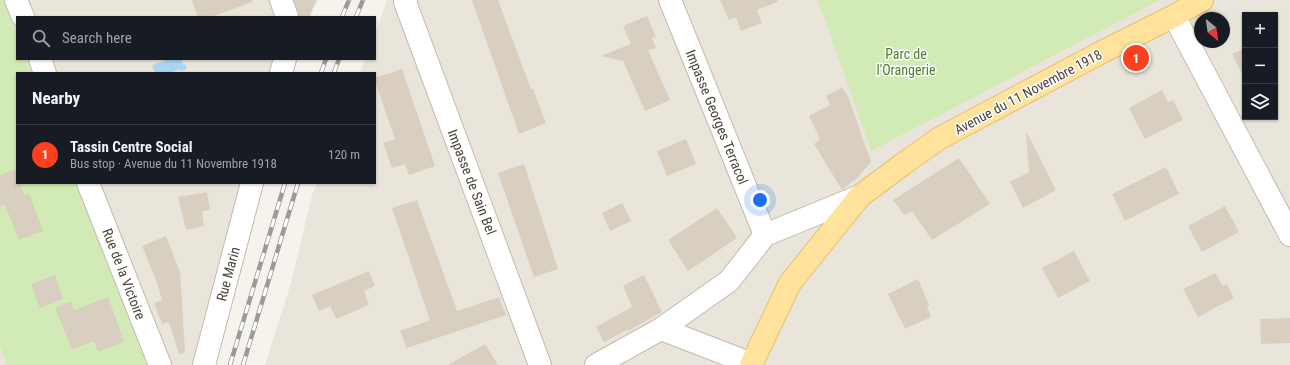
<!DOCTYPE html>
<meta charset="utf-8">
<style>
body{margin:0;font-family:"Roboto Condensed",sans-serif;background:#20242c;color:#f1f3f6}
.controls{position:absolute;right:12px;top:12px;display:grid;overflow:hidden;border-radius:0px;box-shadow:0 1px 3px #0004}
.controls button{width:36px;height:36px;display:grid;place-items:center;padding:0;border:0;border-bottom:1px solid #363941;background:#171b24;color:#f1f3f6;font:20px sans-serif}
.compass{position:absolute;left:1194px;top:12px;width:36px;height:36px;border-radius:50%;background:#171b24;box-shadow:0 1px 3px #0004;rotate:151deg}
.you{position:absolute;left:760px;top:200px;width:14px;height:14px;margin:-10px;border:3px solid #fff;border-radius:50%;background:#1a73e8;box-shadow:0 0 0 6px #1a73e833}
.badge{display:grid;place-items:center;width:26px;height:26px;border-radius:50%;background:#fc3f1d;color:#fff;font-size:13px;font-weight:700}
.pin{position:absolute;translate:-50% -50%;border:2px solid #fff;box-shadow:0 1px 4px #0006}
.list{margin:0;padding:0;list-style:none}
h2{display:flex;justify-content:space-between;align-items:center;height:52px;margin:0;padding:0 16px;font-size:17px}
h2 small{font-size:13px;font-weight:400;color:#9ea1a6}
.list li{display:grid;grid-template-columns:26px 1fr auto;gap:12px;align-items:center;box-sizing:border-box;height:60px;padding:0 16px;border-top:1px solid #363941}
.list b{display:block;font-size:15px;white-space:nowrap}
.list p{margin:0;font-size:13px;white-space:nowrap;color:#9ea1a6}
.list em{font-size:13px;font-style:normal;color:#9ea1a6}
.icon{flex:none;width:22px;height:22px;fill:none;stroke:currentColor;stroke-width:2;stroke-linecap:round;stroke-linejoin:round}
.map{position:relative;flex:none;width:1290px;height:365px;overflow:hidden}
.search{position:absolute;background:#171b24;box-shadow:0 1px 3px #0004;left:16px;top:16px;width:360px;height:44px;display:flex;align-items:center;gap:10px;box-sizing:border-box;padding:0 14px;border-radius:0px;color:#9ea1a6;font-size:15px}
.panel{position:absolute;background:#171b24;box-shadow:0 1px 3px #0004;left:16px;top:72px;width:360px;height:112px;border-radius:0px}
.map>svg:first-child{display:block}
.residential{fill:#eae5da;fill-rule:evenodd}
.green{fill:#d2eab5}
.water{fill:#a9d4f2}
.building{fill:#d8cfc1}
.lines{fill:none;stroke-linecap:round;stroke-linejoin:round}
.minor-casing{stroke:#c2bbae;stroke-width:24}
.major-casing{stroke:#e6c16a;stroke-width:24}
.minor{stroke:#fff;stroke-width:22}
.major{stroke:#ffe39c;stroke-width:22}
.rail-casing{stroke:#9a9a9a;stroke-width:4.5}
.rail{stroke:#fff;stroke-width:3;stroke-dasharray:9;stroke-linecap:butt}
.labels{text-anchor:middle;stroke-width:3;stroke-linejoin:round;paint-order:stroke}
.park-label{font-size:14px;fill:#4a7f2a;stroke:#fff}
.street-label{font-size:14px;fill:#4b4439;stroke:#fff}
</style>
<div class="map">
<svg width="1290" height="365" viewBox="0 0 1290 365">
<rect width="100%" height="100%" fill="#f6f3ec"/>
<!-- residential -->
<g class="residential">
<polygon points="0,0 318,0 310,17 17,17 17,59 296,59 292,73 17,73 17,183 261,183 214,365 0,365"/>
<path d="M387 0H1290V365H265L291 283 312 195 317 183H375V73H360L365 59H375V33ZM1245 15H1275V117H1245ZM1200 18H1224V42H1200Z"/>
</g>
<!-- green -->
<g class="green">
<polygon points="0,0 4,0 17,34 17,59 26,59 31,73 17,73 17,183 76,183 149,365 7,365 0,347"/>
<polygon points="818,0 1160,0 871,151"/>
</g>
<!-- water -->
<polygon class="water" points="170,59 181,59 183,65 185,64 187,69 180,71 180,69 169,73 155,73 152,65"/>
<!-- building -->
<g class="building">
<polygon points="192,0 252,0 252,2 211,17 198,17"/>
<polygon points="294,0 316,0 309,17 299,17"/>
<polygon points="472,0 498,0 531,89 533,89 546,123 519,134"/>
<polygon points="720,0 777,0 778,2 757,10 762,23 741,31 736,17 729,20"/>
<polygon points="647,16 656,37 652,38 656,48 648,50 670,100 645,111 623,61 601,56 631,44 623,26"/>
<polygon points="1245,48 1245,79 1232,54"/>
<polygon points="402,69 435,166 409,175 405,164 392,168 383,143 395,139 375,81 375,78"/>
<polygon points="842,88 848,96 871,162 858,177 842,190 814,144 820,139 809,116 830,105 826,96"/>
<polygon points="1162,90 1168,102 1173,100 1183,120 1145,139 1129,108"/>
<polygon points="1026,133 1027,133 1056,190 1023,208 1010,182 1029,172"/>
<polygon points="686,139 696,164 667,176 657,151"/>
<polygon points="959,158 990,204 932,240 912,211 904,215 893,200"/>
<polygon points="524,164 558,269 534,277 498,173"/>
<polygon points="1166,167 1179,194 1125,221 1112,194"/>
<polygon points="15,170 17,175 17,183 20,183 24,195 29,193 43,231 19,240 5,205 0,207 0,175"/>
<polygon points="207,192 210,210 202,211 204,226 186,230 178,197"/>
<polygon points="417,200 457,311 499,297 506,315 407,348 400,331 430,320 392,208"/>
<polygon points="622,203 631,221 610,231 602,213"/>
<polygon points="1225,206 1239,232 1202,252 1188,226"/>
<polygon points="717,208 737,238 688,271 668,240"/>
<polygon points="166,236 180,272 185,353 179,354 169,322 162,324 154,303 162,300 156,280 142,246"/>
<polygon points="1074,251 1090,281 1058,298 1042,268"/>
<polygon points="369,271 375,286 364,291 369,305 336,319 330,306 319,311 312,295"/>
<polygon points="1215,273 1223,286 1227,284 1234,298 1198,317 1183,289"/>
<polygon points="55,275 63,299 40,308 31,284"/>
<polygon points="644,275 662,312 628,331 627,330 604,342 596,327 632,307 623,286"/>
<polygon points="918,279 929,305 927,306 931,317 905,329 888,294"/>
<polygon points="108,297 124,342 98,352 94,341 72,349 55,308 71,301 74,310"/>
<polygon points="1290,318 1290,343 1261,344 1260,319"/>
<polygon points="485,344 498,365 448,365"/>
</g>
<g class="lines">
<!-- minor casing -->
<g class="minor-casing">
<g id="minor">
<polyline points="16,0 23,17"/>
<polyline points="281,0 287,17"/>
<polyline points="406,0 405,2 540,365"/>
<polyline points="670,0 765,235"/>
<polyline points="1174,16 1290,235"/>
<polyline points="40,59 45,73"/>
<polyline points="281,73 285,59"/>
<polyline points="88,183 160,365"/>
<polyline points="661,329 752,364"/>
<polyline points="204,365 252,183"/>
<polyline points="596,365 661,329 729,281 765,235 860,196"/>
</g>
</g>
<!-- major casing -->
<g class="major-casing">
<polyline id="major" points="751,365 790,283 860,196 903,164 940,138 1100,53 1174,16 1202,0"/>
</g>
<!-- minor -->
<use href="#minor" class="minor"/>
<!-- major -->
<use href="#major" class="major"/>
<!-- rail casing -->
<g class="rail-casing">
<g id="rail">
<polyline points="342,17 349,0"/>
<polyline points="356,17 363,0"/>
<polyline points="321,73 326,59"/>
<polyline points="334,73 339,59"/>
<polyline points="230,365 285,183"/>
<polyline points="243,365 298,183"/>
</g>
</g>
<!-- rail -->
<use href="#rail" class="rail"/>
</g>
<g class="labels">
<!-- park labels -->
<g class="park-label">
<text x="906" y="59">Parc de<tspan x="906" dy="16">l'Orangerie</tspan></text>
</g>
<!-- street labels -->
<g class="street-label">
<text transform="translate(1028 92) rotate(-28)" y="5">Avenue du 11 Novembre 1918</text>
<text transform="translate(717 117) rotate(68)" y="5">Impasse Georges Terracol</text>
<text transform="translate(472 182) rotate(69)" y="5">Impasse de Sain Bel</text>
<text transform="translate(124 274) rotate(69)" y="5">Rue de la Victoire</text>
<text transform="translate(228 274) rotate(-75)" y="5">Rue Marin</text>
</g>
</g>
</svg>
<div class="controls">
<button>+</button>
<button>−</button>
<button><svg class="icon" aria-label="layers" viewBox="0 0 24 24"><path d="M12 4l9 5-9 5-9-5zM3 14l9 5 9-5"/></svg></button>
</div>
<svg class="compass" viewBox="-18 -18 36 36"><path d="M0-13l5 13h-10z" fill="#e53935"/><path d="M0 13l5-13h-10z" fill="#9ea1a6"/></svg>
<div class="you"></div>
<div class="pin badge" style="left:1136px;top:58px">1</div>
<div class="search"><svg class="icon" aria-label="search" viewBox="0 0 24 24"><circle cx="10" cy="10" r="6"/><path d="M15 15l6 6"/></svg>Search here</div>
<section class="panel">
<h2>Nearby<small></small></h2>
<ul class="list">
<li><span class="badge">1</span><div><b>Tassin Centre Social</b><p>Bus stop · Avenue du 11 Novembre 1918</p></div><em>120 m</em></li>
</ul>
</section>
</div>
